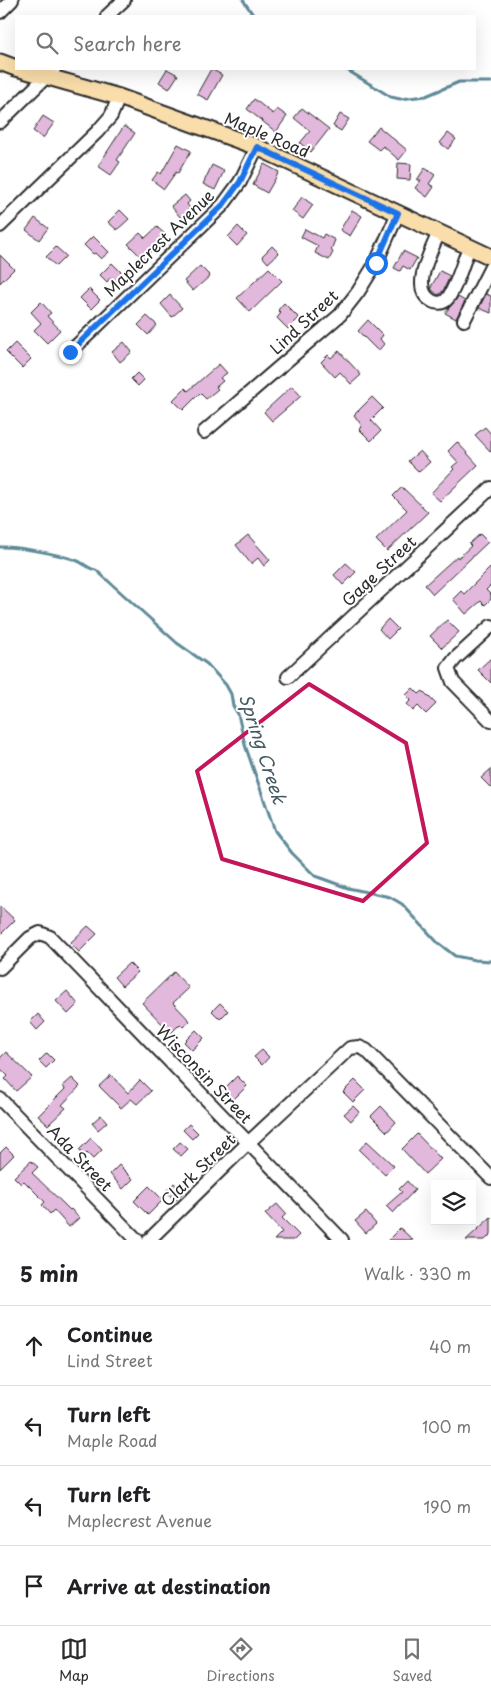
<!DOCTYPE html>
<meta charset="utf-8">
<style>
body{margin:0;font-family:"Playpen Sans",sans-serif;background:#f6f6f6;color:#202124}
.controls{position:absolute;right:15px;bottom:15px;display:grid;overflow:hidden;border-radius:0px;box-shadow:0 5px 20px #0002}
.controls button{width:45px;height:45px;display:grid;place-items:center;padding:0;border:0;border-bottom:1px solid #e0e0e0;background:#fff;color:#202124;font:25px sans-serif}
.stop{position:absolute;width:15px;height:15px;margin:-11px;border:4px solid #1a73e8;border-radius:50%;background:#fff}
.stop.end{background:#1a73e8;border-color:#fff;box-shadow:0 1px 5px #0008}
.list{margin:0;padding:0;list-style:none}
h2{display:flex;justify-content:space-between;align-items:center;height:65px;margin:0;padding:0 20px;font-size:21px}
h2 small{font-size:16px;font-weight:400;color:#757577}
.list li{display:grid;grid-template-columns:32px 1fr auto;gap:15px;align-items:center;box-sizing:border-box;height:80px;padding:0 20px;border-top:1px solid #e0e0e0}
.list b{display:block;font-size:19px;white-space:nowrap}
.list p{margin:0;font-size:16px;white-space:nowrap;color:#757577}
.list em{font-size:16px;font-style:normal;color:#757577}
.icon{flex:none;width:28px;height:28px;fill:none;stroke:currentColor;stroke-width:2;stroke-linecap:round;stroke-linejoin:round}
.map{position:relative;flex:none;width:491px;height:1240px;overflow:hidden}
.search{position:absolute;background:#fff;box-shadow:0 5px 20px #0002;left:15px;right:15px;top:15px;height:55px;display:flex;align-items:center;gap:12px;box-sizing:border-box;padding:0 18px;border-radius:0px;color:#757577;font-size:19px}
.sheet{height:385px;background:#fff}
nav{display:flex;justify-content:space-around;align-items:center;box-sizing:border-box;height:70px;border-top:1px solid #e0e0e0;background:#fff;font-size:14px;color:#757577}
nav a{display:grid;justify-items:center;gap:2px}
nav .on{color:#2b2b2b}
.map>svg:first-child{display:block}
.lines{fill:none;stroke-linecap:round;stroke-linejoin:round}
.stream{stroke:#5e8a98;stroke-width:3}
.building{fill:#e3b8dd;stroke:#2b2b2b}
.minor-casing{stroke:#2b2b2b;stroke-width:16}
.major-casing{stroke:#2b2b2b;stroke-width:19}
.minor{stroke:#fff;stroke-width:12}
.major{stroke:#f9ddab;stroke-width:15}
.route{stroke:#1a73e8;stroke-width:6}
.marked{fill:none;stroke:#c2185b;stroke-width:4;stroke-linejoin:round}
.labels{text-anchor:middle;stroke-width:4;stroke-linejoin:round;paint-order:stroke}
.street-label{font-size:16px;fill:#2b2b2b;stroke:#fff}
.water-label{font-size:18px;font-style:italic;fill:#445a62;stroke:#fff}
</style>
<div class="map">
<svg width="491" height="1240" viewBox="0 0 491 1240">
<rect width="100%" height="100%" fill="#fff"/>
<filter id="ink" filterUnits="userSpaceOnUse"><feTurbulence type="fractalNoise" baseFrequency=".02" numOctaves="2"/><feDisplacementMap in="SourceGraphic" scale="10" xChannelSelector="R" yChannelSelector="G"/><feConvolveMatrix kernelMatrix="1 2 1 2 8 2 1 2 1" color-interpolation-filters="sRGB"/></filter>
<g filter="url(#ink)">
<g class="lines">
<!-- stream -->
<g class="stream">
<polyline points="243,0 254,16"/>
<polyline points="340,69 347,70 391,97 400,99 426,96 459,82 491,82"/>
<path d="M0 547C16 546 63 555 78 561 85 564 88 569 96 570L177 643 207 664 226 685 231 694 233 706 238 714 245 745 275 831 292 853 315 876 348 888 390 897 402 904 438 943 455 956 475 960 491 961"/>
</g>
</g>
<!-- building -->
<g class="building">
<polygon points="167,69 178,75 169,89 159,82"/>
<polygon points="211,69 222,75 208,100 197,94"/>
<polygon points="254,99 273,114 277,109 287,116 276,132 247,109"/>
<polygon points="302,108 329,129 311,152 300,143 310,131 294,118"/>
<polygon points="340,114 349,119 341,131 333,126"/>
<polygon points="43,116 54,123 43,138 33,131"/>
<polygon points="124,126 135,133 117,160 120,162 111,175 98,166"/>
<polygon points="379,127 407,150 399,160 383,146 379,150 367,141"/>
<polygon points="448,133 456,139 448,149 440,143"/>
<polygon points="178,144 191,151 178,173 176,172 164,189 152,180 158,172 161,174"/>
<polygon points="398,163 411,164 410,180 397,179"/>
<polygon points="264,164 279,172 267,193 253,185"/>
<polygon points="212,165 224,171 215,190 203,184"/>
<polygon points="425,168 435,175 429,184 434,187 427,197 415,188 421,180 417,180"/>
<polygon points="185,195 190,201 187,204 191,210 181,218 171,206"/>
<polygon points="302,197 313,205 303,219 292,211"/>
<polygon points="120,210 129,219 117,230 108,222"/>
<polygon points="352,210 362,216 350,236 340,230"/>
<polygon points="35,218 48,228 39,240 26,230"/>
<polygon points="238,226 247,235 237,246 228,237"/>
<polygon points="157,227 167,236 143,259 128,244 140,233 145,238"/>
<polygon points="305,229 322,238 324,234 335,240 331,250 333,252 329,260 315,253 318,246 301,237"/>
<polygon points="93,236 109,252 101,259 95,253 93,254 84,245"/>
<polygon points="272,246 279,253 268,263 262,256"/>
<polygon points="56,247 66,256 56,266 46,257"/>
<polygon points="403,251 417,258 410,270 403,266 400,271 394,268"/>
<polygon points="0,255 14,269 0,283"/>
<polygon points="112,263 127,278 119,286 111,277 107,282 100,275"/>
<polygon points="200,266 210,276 193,291 184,281"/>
<polygon points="269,268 282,281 250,312 237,298"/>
<polygon points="440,271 450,276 443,291 438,295 432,290 431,287"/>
<polygon points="89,289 100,300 91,309 80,298"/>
<polygon points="486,294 491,296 491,313 479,308"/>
<polygon points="170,295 182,308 172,317 161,304"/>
<polygon points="458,297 465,301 456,319 445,313"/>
<polygon points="41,302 51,313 47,316 60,330 47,343 34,330 41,323 31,312"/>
<polygon points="284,303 299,318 288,329 277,318 281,313 278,310"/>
<polygon points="147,316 157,325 148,335 138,325"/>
<polygon points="368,320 383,335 380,339 384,344 378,351 358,331"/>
<polygon points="124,342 132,352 120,362 112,352"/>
<polygon points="15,343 31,359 22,368 6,352"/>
<polygon points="339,351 361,375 351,384 340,372 335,377 321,362 328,355 331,358"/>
<polygon points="219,364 227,373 220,378 223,381 216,387 218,389 206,399 200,393 183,410 173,400 185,388 188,391"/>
<polygon points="137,373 144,380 138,386 131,379"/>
<polygon points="292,386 301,396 272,421 264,412"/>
<polygon points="372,397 383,408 371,420 381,431 371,441 359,429 362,426 354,415"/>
<polygon points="485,427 491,434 491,452 475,435"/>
<polygon points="457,442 478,465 440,501 431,493 454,469 452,467 458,462 448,451"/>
<polygon points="420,451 430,462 419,472 408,461"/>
<polygon points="402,487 428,512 387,551 376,540 407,510 393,496"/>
<polygon points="480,534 488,542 433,594 425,585 457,556 458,558 471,546 469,544"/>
<polygon points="248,535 270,560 264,566 258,558 251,564 236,545"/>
<polygon points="346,563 356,572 343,585 334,575"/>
<polygon points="491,567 491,585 486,590 491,595 491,599 485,605 481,601 466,614 453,599 461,591 464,594"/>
<polygon points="388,619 398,629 388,639 379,629"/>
<polygon points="447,620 459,632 442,648 430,636"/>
<polygon points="491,658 491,683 478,670"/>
<polygon points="413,688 419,694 423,691 436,704 426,714 418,706 413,711 407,704 411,700 406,695"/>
<polygon points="491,769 491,788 481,778"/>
<polygon points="0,906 15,920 0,935"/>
<polygon points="88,926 97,934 79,952 70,943"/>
<polygon points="129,963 138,972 122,986 114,977"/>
<polygon points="174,972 189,988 173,1003 190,1021 183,1027 180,1024 171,1033 142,1003"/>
<polygon points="67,991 78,1004 68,1014 56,1001"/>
<polygon points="220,1003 228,1011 220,1019 212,1011"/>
<polygon points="38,1014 45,1022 37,1030 30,1022"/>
<polygon points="196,1030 204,1038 192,1050 184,1042"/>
<polygon points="262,1050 269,1057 262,1065 254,1057"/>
<polygon points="6,1052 32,1077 16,1091 5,1079 8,1076 0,1068 0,1058"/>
<polygon points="47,1053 54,1060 46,1068 39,1061"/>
<polygon points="111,1075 128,1093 140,1080 151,1091 137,1104 131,1099 121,1108 99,1086"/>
<polygon points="237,1076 247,1086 232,1101 222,1091"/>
<polygon points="72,1078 80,1086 62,1105 66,1108 48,1125 38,1116 65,1089 63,1086"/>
<polygon points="355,1080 365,1090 353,1102 343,1092"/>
<polygon points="353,1106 359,1112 351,1121 344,1114"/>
<polygon points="381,1106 396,1122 387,1132 371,1116"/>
<polygon points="101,1115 107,1122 98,1130 92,1123"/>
<polygon points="189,1124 198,1133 192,1139 183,1130"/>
<polygon points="417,1134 441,1159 425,1174 402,1149"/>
<polygon points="91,1138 102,1150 93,1159 87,1153 84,1156 79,1150"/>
<polygon points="367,1141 394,1166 385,1175 359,1150"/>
<polygon points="180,1142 188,1149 181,1156 173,1149"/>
<polygon points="6,1147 14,1155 0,1169 0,1153"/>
<polygon points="31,1161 38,1167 32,1173 70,1210 71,1209 79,1218 69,1227 54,1210 50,1214 42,1205 45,1202 24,1181 21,1184 14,1177"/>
<polygon points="119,1165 133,1179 123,1189 110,1174"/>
<polygon points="407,1181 415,1190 393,1213 386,1206 402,1192 399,1189"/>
<polygon points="174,1183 183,1193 175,1201 166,1191"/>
<polygon points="149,1186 163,1200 148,1215 134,1201"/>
<polygon points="277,1204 286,1214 282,1218 299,1235 294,1240 274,1240 282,1232 265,1214"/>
<polygon points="366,1212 376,1224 366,1233 355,1221"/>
<polygon points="491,1217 491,1234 485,1240 466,1240"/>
<polygon points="400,1228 413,1240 388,1240"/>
</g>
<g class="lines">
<!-- minor casing -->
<g class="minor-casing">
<g id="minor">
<polyline points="0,12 12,0"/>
<polyline points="107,16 124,0"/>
<polyline points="0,122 54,69"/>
<polyline points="0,226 97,132 111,116 119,97"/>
<path d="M439 232C432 250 409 289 432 301 437 304 443 303 446 300 455 292 464 259 469 247"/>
<polyline points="464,320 491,267"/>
<polyline points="70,352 223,205 240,182 257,147"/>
<polyline points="204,432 340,315 358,292 376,263 398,213"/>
<polyline points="491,626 455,659 448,668 453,682 491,721"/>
<polyline points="288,677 491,488"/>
<polyline points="0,968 30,938 40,933 50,937 342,1240"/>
<polyline points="0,1099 137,1240"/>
<polyline points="149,1240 248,1143 350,1048 359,1047 366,1050 491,1178"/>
</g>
</g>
<!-- major casing -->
<g class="major-casing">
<g id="major">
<polyline points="0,62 16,68"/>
<polyline points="20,69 119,97 257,147 491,257"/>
</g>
</g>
<!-- minor -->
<use href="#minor" class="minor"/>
<!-- major -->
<use href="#major" class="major"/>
</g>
</g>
<g class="lines" filter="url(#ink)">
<!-- route -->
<polyline class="route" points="70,352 223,205 240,182 257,147 398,213 376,263"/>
</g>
<!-- marked area -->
<path class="marked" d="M309 684 406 743 427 843 363 901 222 859 197 771Z"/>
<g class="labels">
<!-- street labels -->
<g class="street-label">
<text transform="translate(267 135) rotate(23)" y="6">Maple Road</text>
<text transform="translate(159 243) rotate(-44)" y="6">Maplecrest Avenue</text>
<text transform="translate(304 322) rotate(-43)" y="6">Lind Street</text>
<text transform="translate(379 571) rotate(-43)" y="6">Gage Street</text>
<text transform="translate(204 1074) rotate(46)" y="6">Wisconsin Street</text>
<text transform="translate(80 1158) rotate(46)" y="6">Ada Street</text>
<text transform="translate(198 1170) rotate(-44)" y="6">Clark Street</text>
</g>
<!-- water labels -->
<g class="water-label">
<text transform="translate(262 749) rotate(72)" y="6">Spring Creek</text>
</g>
</g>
</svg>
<div class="controls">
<button><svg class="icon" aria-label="layers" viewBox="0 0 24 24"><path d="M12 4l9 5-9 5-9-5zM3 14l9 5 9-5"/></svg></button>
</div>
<div class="stop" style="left:376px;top:263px"></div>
<div class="stop end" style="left:70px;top:352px"></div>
<div class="search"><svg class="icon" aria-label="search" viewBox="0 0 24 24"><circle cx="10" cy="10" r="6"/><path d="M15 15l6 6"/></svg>Search here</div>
</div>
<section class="sheet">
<h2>5 min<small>Walk · 330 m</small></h2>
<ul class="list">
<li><svg class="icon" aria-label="ahead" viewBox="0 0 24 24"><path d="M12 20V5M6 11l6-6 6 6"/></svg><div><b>Continue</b><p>Lind Street</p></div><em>40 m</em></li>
<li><svg class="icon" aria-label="left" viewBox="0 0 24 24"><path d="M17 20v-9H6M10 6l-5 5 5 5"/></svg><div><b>Turn left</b><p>Maple Road</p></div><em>100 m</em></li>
<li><svg class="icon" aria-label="left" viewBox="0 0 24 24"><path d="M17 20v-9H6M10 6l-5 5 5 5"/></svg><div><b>Turn left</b><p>Maplecrest Avenue</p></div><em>190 m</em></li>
<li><svg class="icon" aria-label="arrive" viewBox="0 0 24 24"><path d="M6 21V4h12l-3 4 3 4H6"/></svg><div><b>Arrive at destination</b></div></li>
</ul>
</section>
<nav>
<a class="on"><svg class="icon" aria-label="map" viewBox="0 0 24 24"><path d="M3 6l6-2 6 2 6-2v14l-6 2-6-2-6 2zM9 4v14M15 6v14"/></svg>Map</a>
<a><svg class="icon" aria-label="directions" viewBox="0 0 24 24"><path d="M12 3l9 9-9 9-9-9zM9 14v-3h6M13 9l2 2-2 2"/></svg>Directions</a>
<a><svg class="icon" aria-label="saved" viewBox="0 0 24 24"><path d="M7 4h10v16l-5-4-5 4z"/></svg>Saved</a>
</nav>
